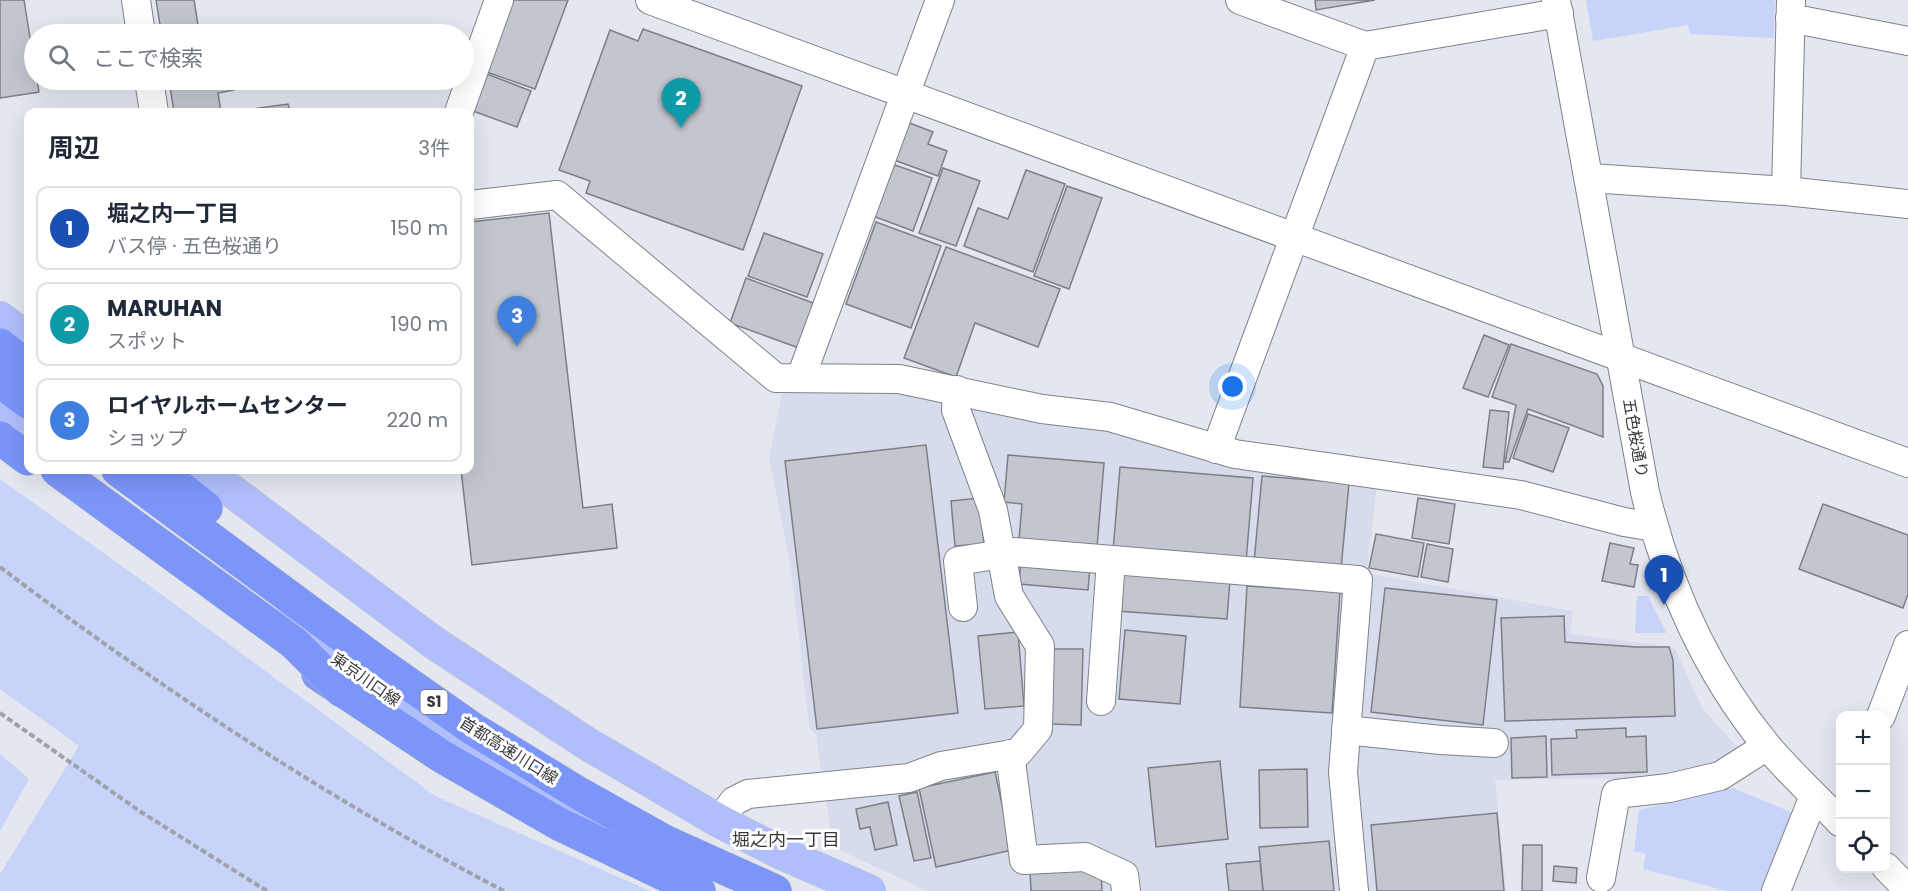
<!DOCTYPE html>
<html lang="ja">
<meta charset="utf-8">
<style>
body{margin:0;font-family:Poppins,"Noto Sans JP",sans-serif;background:#f2f2f3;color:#1f2937}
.controls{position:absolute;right:18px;bottom:18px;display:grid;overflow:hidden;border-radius:12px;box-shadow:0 6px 24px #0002}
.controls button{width:54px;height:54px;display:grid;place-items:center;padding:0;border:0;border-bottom:2px solid #e0e1e3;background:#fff;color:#1f2937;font:30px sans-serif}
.you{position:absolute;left:1233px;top:387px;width:21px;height:21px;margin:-15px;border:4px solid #fff;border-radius:50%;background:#1a73e8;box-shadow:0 0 0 9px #1a73e833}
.badge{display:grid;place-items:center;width:39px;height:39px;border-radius:50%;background:#d93025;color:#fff;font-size:20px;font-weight:700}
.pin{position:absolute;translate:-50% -50px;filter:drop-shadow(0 2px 3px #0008)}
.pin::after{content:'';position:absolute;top:32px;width:21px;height:18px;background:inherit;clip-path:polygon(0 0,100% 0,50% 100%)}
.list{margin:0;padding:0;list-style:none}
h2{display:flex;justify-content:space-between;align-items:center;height:78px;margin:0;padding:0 24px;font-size:26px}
h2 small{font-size:20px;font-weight:400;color:#747a83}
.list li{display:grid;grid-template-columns:39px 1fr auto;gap:18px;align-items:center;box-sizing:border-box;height:84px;margin:0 12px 12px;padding:0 12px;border:2px solid #e0e1e3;border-radius:12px}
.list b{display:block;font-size:22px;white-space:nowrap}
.list p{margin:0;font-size:20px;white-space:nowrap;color:#747a83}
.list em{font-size:20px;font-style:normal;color:#747a83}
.icon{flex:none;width:33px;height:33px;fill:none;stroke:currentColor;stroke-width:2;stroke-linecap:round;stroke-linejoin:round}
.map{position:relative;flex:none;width:1908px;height:891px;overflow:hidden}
.search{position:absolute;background:#fff;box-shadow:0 6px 24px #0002;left:24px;top:24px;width:450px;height:66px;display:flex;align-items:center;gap:15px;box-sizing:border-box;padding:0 21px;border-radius:33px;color:#747a83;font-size:22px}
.panel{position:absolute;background:#fff;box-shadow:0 6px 24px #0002;left:24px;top:108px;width:450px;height:366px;border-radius:12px}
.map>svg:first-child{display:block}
.built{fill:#d6dceb}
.green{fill:#c7d3f8}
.building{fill:#c3c6cf;stroke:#7c7f88;stroke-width:1.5}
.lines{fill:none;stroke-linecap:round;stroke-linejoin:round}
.minor-casing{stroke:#7f828b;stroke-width:30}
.major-casing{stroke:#c7c7c8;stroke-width:34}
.highway-casing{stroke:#c7c7c8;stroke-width:34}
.path{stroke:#9fa2a9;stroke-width:4;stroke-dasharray:6 3;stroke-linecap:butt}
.minor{stroke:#fff;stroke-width:28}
.major{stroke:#b0bffb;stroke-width:33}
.highway{stroke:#7b95f9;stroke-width:33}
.highway-bridge-casing{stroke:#c7c7c8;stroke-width:34;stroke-linecap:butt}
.highway-bridge{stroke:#7b95f9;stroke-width:33}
.labels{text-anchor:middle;stroke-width:6;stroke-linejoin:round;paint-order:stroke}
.shield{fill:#fff;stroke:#737476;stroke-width:1.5}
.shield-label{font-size:15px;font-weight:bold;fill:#37383c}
.street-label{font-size:16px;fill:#37383c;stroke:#fff}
.neighbourhood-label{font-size:18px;fill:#37383c;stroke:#fff}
</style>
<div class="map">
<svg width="1908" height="891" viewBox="0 0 1908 891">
<rect width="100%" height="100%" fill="#e4e7f0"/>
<!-- built -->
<polygon class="built" points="783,388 901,389 1377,484 1367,573 1573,611 1570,634 1674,647 1703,709 1738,748 1717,764 1682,774 1640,778 1495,780 1506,891 927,891 833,847 816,735 809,727 792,574 769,457"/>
<!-- green -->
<g class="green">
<polygon points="1586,0 1775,0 1774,38 1690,34 1688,25 1593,41"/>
<polygon points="0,479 169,600 435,796 650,891 0,891 0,874 79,746 0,689"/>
<polygon points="1637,596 1648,596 1666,633 1635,633"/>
<polygon points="0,754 29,779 0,831"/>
<polygon points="1733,788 1798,815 1769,891 1727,891 1643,869 1646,854 1634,851 1639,810"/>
</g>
<!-- building -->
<g class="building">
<polygon points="0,0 24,0 34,63 34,80 37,80 39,92 0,98"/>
<polygon points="156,0 194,0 198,25 161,31"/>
<polygon points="510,0 568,0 535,89 484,71"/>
<polygon points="1315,0 1375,0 1316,10"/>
<polygon points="643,29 802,86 743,250 586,193 590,181 559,170 610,30 638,41"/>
<polygon points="487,74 531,91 517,127 473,111"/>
<polygon points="169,80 233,80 234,90 218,93 221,112 174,112"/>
<polygon points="288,104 290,112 239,112 238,111"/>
<polygon points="907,122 933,132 928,144 947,151 938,176 894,160"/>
<polygon points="892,164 932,178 913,231 873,216"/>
<polygon points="943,168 980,181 956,246 919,233"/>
<polygon points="1026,170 1065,184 1033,272 964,246 978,208 1008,219"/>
<polygon points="1067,186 1102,198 1069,289 1034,276"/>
<polygon points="549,213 583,508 612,504 617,548 472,565 461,470 470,470 470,222"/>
<polygon points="876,222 941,246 911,328 846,304"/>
<polygon points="764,233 823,254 807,297 748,276"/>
<polygon points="946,247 1060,289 1038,347 975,323 956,377 904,358"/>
<polygon points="746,278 816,304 799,348 730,323"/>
<polygon points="1484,335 1509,345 1488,397 1463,388"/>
<polygon points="1511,344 1597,374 1603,386 1603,437 1528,409 1509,462 1505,462 1516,405 1492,397"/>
<polygon points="1490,410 1509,412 1503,469 1483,467"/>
<polygon points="1528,414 1569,428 1553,472 1513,458"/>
<polygon points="926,445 958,713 817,729 785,461"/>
<polygon points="1008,455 1104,463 1097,547 1019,540 1022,504 1004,502"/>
<polygon points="1120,467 1253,478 1246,562 1113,551"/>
<polygon points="1262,476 1349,483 1341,569 1254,562"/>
<polygon points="980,498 984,544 955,546 951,501"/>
<polygon points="1418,498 1455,504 1449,544 1412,538"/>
<polygon points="1823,504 1908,535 1908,594 1903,608 1799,569"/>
<polygon points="1376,534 1424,543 1418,577 1369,568"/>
<polygon points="1610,543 1634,548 1630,564 1638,565 1634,587 1602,581"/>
<polygon points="1427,544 1453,549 1448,582 1421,577"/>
<polygon points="1021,561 1090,567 1088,590 1019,584"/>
<polygon points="1120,572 1230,580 1227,619 1117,611"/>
<polygon points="1247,586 1340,592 1332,713 1240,707"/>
<polygon points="1385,588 1497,600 1483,725 1371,712"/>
<polygon points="1564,616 1565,642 1636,647 1669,647 1673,660 1675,716 1505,721 1501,618"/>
<polygon points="1125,630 1186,636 1180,704 1119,699"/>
<polygon points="1018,632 1024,706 985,709 978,636"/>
<polygon points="1052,649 1083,649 1081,725 1050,724"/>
<polygon points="1626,728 1626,737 1646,736 1647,772 1552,775 1551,739 1577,738 1576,730"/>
<polygon points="1546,736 1547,777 1512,778 1511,738"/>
<polygon points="1220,761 1228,839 1156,847 1148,768"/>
<polygon points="1307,769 1308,827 1260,828 1259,770"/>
<polygon points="995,772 1012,850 936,867 919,788"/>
<polygon points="917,792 931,858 914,861 899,796"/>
<polygon points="888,802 897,845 875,850 870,827 860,829 856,809"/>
<polygon points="1497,813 1504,891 1377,891 1371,825"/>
<polygon points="1329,841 1334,891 1263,891 1259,847"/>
<polygon points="1523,845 1542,845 1542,891 1522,891"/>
<polygon points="1260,861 1263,891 1229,891 1226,864"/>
<polygon points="1554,866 1577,868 1576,883 1553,881"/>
<polygon points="1087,867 1101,874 1102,891 1031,891 1030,870"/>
</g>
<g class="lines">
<!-- minor casing -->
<g class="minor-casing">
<g id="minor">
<polyline points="136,0 141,34"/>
<path d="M650 0C1068 156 1489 306 1908 463"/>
<polyline points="1240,0 1365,46"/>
<path d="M1556 0 1645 492C1667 584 1707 673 1767 746 1790 773 1816 797 1840 822"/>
<polyline points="1790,18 1908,41"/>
<polyline points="149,80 154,112"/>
<polyline points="459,112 499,0"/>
<polyline points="1590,178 1786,191 1908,204"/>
<polyline points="1786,191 1791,0"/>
<polyline points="470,205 557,195 776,378 899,379 1042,409 1110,417 1235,454 1521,495 1624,522 1654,527"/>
<polyline points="801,377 940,0"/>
<polyline points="1216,449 1365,46 1559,13"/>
<polyline points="963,607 958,561 1015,552 1358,580 1343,772 1354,891"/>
<polyline points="1101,701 1111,560"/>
<polyline points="1881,716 1908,645"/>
<polyline points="1346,730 1441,740 1494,743"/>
<polyline points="1010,754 1024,860 1085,857 1124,875 1126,891"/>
<polyline points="719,821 734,801 748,794 909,778 941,766 1018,753 1038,729 1040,646 1009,596 993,510 956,410 957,390"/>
<polyline points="1886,867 1908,890"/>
<polyline points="1601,878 1616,794 1669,788 1720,776 1767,746"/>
<polyline points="1776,891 1814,796"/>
</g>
</g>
<!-- major casing -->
<g class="major-casing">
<g id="major">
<polyline points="0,318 28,339"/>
<polyline points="0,414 28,435"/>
<polyline points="204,470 433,642 586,743 719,821 781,853 869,891"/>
<polyline points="286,623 461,746 599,823"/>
</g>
</g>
<!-- highway casing -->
<g class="highway-casing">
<g id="highway">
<polyline points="0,345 28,367"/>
<polyline points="0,381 28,402"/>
<polyline points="118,470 376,661 473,729 580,794 664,841 775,891"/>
<polyline points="158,470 206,508"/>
<polyline points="318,674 441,756 559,824 699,891"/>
</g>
</g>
<!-- path -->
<g class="path">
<path d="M0 567C160 688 326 798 504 891"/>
<polyline points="0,713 141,812 267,891"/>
</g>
<!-- minor -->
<use href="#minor" class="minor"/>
<!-- major -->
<use href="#major" class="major"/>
<!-- highway -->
<use href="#highway" class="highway"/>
<!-- highway-bridge casing -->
<g class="highway-bridge-casing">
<g id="highway-bridge">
<polyline points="0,438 28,459"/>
<polyline points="57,470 294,643 342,691"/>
</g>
</g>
<!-- highway-bridge -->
<use href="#highway-bridge" class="highway-bridge"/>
</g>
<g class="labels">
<!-- shield labels -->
<rect class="shield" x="420.5" y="690" width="27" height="24" rx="4.5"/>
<g class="shield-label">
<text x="434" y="707">S1</text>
</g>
<!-- street labels -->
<g class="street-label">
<text transform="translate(1636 438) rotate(80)" y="6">五色桜通り</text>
<text transform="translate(366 679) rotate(35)" y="6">東京川口線</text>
<text transform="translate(509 750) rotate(32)" y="6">首都高速川口線</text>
</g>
<!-- neighbourhood labels -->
<g class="neighbourhood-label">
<text x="786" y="846">堀之内一丁目</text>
</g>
</g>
</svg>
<div class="controls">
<button>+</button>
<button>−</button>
<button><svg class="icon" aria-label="locate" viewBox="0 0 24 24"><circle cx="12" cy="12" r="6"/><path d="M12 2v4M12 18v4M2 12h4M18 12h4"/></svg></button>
</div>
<div class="you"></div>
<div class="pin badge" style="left:1664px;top:605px;background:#1a4fb4">1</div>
<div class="pin badge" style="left:681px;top:128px;background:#0f9aa8">2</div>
<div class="pin badge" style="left:517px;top:346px;background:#3f7fe0">3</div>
<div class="search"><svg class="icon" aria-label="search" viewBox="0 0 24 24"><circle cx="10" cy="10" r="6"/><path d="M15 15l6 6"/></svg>ここで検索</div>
<section class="panel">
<h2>周辺<small>3件</small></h2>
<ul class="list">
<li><span class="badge" style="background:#1a4fb4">1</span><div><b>堀之内一丁目</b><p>バス停 · 五色桜通り</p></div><em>150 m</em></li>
<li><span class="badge" style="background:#0f9aa8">2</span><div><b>MARUHAN</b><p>スポット</p></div><em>190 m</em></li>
<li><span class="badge" style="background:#3f7fe0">3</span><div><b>ロイヤルホームセンター</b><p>ショップ</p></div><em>220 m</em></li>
</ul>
</section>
</div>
